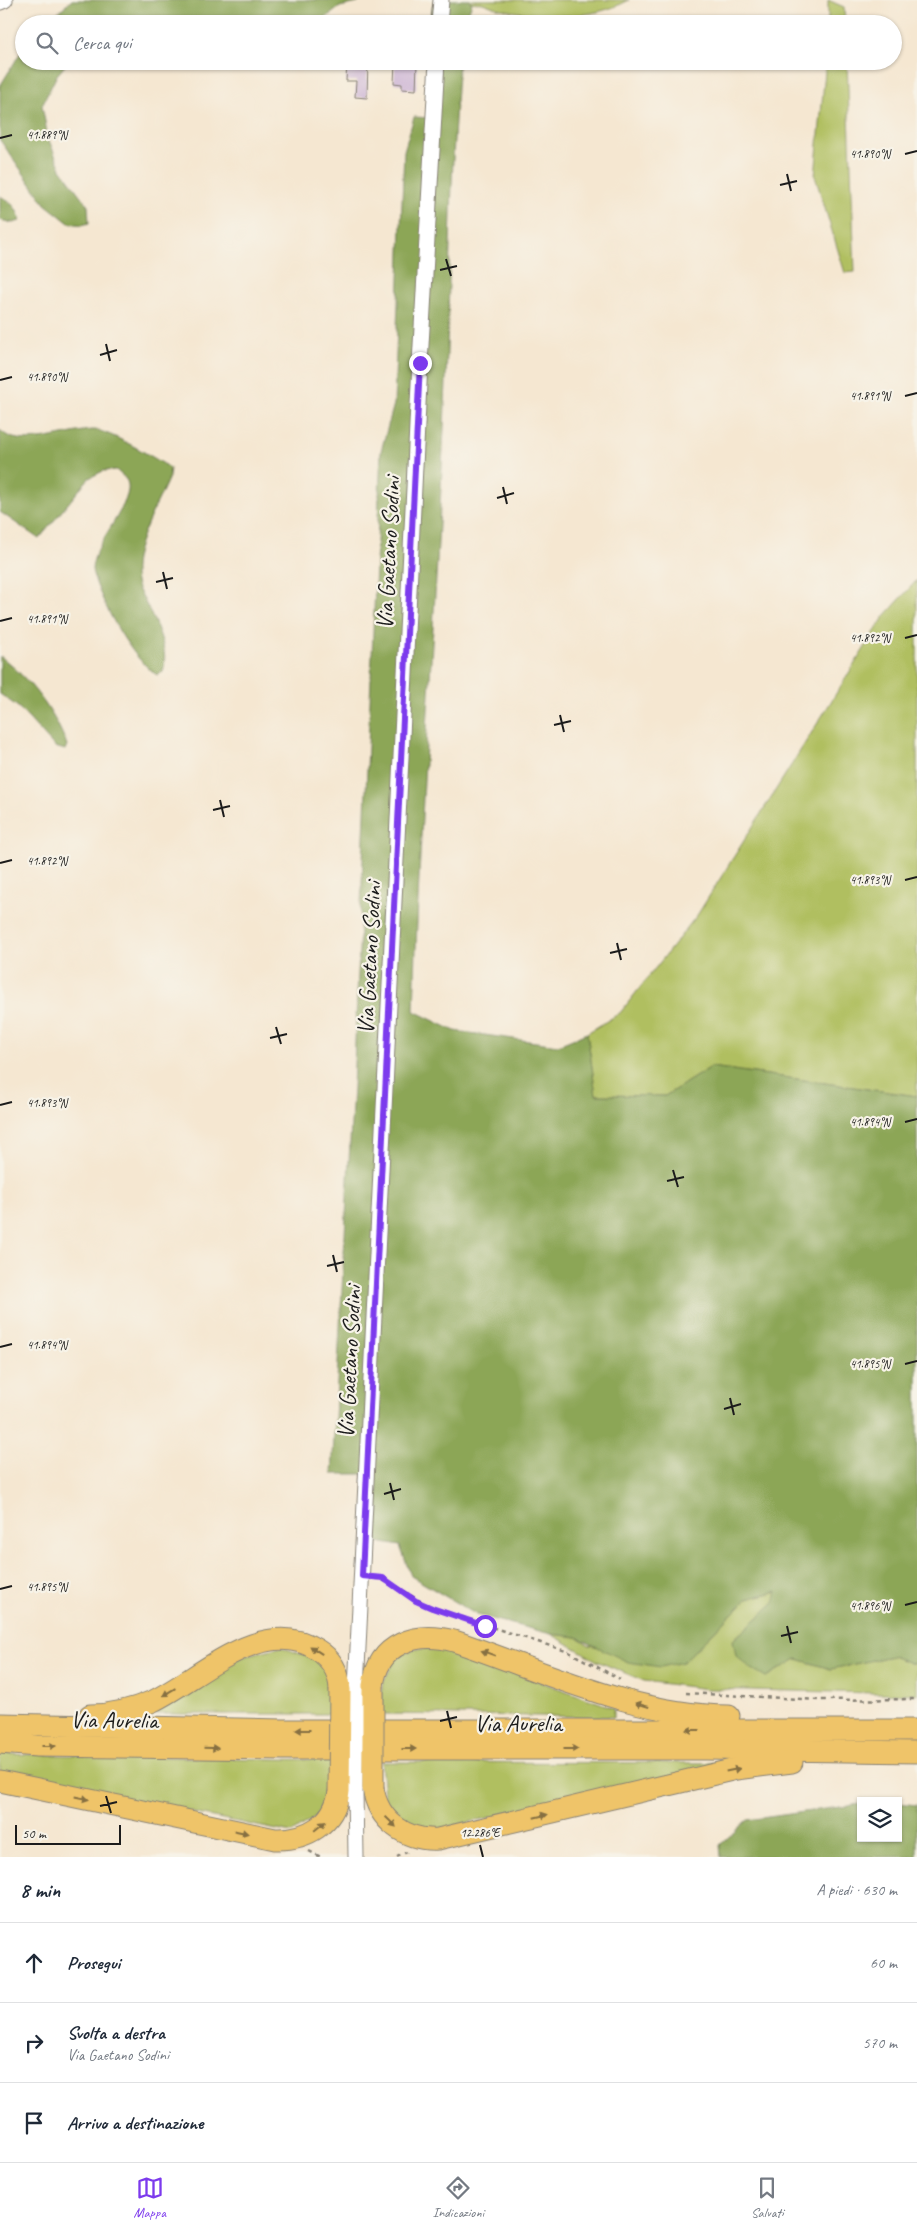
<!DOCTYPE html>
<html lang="it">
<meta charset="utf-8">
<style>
body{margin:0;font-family:Caveat,sans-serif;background:#f6f6f7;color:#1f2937}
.controls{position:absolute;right:15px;bottom:15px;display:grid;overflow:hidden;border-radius:0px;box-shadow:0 1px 4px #0004}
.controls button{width:45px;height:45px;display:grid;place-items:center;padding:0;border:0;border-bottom:1px solid #e0e1e3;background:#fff;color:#1f2937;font:25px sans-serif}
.scale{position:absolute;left:15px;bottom:12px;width:106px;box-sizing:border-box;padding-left:5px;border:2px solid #1c1c1c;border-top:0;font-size:14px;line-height:18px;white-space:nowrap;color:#1c1c1c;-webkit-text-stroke:4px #f7f3e8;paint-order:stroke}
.stop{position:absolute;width:15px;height:15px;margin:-11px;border:4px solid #7c3aed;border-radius:50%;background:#fff}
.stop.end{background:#7c3aed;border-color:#fff;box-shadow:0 1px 5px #0008}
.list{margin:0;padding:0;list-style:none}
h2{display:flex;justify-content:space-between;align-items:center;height:65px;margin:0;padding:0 20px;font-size:21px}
h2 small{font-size:16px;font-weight:400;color:#747a83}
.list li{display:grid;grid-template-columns:32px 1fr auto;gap:15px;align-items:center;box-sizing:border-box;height:80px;padding:0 20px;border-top:1px solid #e0e1e3}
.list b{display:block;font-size:19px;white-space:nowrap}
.list p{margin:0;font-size:16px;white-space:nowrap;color:#747a83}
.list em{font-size:16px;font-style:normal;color:#747a83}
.icon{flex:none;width:28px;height:28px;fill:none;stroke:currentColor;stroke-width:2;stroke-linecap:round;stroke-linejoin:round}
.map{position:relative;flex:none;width:917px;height:1857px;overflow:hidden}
.search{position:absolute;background:#fff;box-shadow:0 1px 4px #0004;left:15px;right:15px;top:15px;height:55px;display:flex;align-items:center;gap:12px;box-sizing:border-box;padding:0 18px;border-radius:28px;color:#747a83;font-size:19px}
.sheet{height:305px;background:#fff}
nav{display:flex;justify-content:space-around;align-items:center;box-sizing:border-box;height:70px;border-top:1px solid #e0e1e3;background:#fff;font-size:14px;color:#747a83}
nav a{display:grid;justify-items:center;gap:2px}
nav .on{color:#7c3aed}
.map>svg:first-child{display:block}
.green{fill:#b0bf61;stroke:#666e3e}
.forest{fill:#8ca657;stroke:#54613a}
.building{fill:#c5a9d1}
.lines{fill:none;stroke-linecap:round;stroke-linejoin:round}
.minor-casing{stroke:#888276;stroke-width:17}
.highway-casing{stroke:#888276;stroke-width:23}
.path{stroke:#888276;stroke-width:2.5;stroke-dasharray:4 4;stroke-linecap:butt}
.minor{stroke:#fff;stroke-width:15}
.highway{stroke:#efc469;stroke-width:21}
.minor-bridge-casing{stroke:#888276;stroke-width:17;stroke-linecap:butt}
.highway-bridge-casing{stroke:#888276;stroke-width:23;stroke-linecap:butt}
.minor-bridge{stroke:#fff;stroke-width:15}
.highway-bridge{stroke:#efc469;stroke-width:21}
.oneway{fill:#867042}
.route{stroke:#7c3aed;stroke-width:6}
.ticks{fill:none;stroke:#1c1c1c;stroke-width:2}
.labels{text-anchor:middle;stroke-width:4.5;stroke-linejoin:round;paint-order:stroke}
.street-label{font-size:24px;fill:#1c1c1c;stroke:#f7f3e8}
.ticks-label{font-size:12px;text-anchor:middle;fill:#1c1c1c;stroke:#f7f3e8;stroke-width:4.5;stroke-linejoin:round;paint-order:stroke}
</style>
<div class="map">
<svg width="917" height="1857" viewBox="0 0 917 1857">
<rect width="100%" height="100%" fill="#f7f3e8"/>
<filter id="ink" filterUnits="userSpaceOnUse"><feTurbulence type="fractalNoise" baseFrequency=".02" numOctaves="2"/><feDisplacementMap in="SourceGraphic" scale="10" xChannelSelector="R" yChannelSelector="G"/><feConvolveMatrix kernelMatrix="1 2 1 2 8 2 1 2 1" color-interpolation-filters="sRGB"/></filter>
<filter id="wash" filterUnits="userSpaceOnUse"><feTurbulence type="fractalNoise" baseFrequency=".0096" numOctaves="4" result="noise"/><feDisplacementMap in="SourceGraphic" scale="20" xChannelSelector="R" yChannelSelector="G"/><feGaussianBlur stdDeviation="1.12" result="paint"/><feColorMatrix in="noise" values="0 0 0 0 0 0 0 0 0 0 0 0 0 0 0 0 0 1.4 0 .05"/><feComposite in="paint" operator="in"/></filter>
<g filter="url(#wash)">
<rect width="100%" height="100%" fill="#f5e7d1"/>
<!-- green -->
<g class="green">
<path d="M468 0H629C592 21 541 18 501 9 495 8 489 5 483 3 477 2 473 4 468 0Z"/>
<polygon points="828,0 844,7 845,24 828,24"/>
<polygon points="826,61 847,61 855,272 845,273 815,176"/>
<polygon points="917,580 917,1096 711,1067 665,1096 596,1095 587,1033 620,1013 698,914 884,617"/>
<polygon points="778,1591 775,1603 733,1640 766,1677 797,1659 831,1669 892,1656 913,1664 917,1662 917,1694 707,1689 644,1681 597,1661 551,1634 577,1637 589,1645 683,1662 747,1599"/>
<polygon points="281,1647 315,1659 333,1682 335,1714 151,1714 149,1711 233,1658"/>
<polygon points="445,1648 614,1708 614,1717 383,1714 382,1685 393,1663 403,1654 414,1649"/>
<polygon points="0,1754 333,1760 330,1807 292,1833 0,1774"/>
<polygon points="381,1762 733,1763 421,1833 385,1807"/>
</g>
<!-- forest -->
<g class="forest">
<polygon points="72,0 358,0 358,3 340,7 318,24 44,24"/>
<polygon points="434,0 468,0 472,3 464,24 429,24"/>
<polygon points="24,47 24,61 69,61 57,75 42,105 48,138 61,169 88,206 89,223 82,225 69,223 45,204 0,140 0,86"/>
<path d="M431 61H459C449 184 450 306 444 429 435 623 419 817 414 1011L455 1031 558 1045 587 1033 596 1095 665 1096 711 1067 917 1096V1662L913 1664 892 1656 831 1669 797 1659 766 1677 752 1669 736 1656 733 1640 774 1603 777 1591 747 1599 683 1662 661 1667 628 1662 577 1637 551 1634 477 1615 411 1576 400 1546 367 1540 369 1474H332L353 1087 381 451 394 404 404 151 414 117 430 118Z"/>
<path d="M0 196C11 202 19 209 20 221L13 223 0 220Z"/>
<path d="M0 430C20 452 69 430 94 430 108 430 157 459 170 468L169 477C157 506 129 550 136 582 137 588 141 594 144 600 154 621 170 648 163 672L157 675C131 658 107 612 96 583 95 579 92 573 92 569 93 543 136 501 127 481 125 477 119 473 116 470L103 471 89 478 39 539 0 512Z"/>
<path d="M0 656C29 678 54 711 67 745L65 750 55 747 18 707 0 694Z"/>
<polygon points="898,1803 917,1805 917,1857 721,1857 720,1845 747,1820 861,1804 861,1838 898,1838"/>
</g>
<g id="blocks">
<!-- building -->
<g class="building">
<polygon points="347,61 368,61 367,98 355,97 356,81 346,81"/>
<polygon points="395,61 417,63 416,90 402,89 402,84 394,83"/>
</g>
</g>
</g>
<g filter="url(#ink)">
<use href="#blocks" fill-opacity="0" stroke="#888276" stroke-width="1"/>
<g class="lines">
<!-- minor casing -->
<g class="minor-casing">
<g id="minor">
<polyline points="0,2 5,0"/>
<polyline points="439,24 441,0"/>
<polyline points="356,1689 420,363 437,61"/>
<polyline points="355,1789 356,1857"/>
</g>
</g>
<!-- highway casing -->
<g class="highway-casing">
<g id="highway">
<path d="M373 1686C378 1643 416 1631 454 1641 543 1671 633 1715 729 1716"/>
<path d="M90 1715C113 1715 132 1710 153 1701 199 1679 261 1615 316 1649 331 1658 339 1672 340 1689"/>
<polyline points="0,1724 283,1730 917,1730"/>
<polyline points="0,1743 37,1746 283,1749 706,1749 917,1752"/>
<path d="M0 1781 275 1839C307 1840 334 1824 339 1792"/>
<path d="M373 1788C378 1821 406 1841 438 1839L736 1769 792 1762"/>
</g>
</g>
<!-- path -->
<g class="path">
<path d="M375 1578C390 1579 416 1601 432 1608L569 1652 620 1679"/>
<polyline points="686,1693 820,1700 917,1699"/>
<polyline points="309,1851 321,1857"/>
<polyline points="397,1857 407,1852"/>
</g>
<!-- minor -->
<use href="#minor" class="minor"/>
<!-- highway -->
<use href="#highway" class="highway"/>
<!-- minor-bridge casing -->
<g class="minor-bridge-casing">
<polyline id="minor-bridge" points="355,1789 356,1689"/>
</g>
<!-- highway-bridge casing -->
<g class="highway-bridge-casing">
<g id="highway-bridge">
<polyline points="373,1788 373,1686"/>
<polyline points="339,1792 340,1689"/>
</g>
</g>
<!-- minor-bridge -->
<use href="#minor-bridge" class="minor-bridge"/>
<!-- highway-bridge -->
<use href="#highway-bridge" class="highway-bridge"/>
</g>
<!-- one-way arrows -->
<defs><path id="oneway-solid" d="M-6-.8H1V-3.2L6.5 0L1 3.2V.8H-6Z" transform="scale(1.25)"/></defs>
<g class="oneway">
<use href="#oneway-solid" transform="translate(316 1650) rotate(-146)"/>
<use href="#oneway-solid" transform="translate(488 1653) rotate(-160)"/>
<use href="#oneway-solid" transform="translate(169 1692) rotate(149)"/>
<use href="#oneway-solid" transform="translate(642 1705) rotate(-164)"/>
<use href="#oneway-solid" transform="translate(303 1730) rotate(-180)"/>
<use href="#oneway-solid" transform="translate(693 1730) rotate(-180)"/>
<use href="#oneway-solid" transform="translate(49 1746)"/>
<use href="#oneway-solid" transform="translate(211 1748) rotate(1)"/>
<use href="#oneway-solid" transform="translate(409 1749)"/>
<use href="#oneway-solid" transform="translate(571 1749)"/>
<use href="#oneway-solid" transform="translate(733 1770) rotate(-12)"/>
<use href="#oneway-solid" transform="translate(82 1798) rotate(12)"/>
<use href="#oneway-solid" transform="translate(541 1816) rotate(-13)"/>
<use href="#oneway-solid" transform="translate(391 1822) rotate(44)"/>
<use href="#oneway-solid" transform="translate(320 1826) rotate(-39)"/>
<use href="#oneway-solid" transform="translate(241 1832) rotate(12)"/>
</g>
</g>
<g class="lines" filter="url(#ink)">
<!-- route -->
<polyline class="route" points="420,363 362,1576 383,1578 416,1601 432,1608 485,1626"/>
</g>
<!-- ticks -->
<path class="ticks" d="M0 138 12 135M905 154 917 151M787 174 791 191M780 185 797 181M446 259 451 276M440 270 457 266M106 344 110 361M100 355 117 350M0 380 12 377M905 396 917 393M503 487 507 504M497 498 514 493M163 572 167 589M156 582 173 578M0 621 12 618M905 638 917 635M560 715 564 732M554 725 571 721M220 800 224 817M213 810 230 806M0 863 12 860M905 880 917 877M617 943 621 960M610 953 627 949M276 1027 281 1044M270 1038 287 1034M0 1105 12 1102M905 1122 917 1119M673 1170 678 1187M667 1181 684 1177M333 1255 337 1272M327 1266 344 1262M0 1347 12 1344M905 1364 917 1361M730 1398 734 1415M724 1409 741 1404M390 1483 394 1500M384 1494 401 1489M0 1589 12 1586M905 1605 917 1602M787 1626 791 1643M781 1636 798 1632M447 1711 451 1728M440 1721 457 1717M106 1796 111 1813M100 1806 117 1802M480 1845 483 1857"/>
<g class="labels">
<!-- street labels -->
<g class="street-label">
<text transform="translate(388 553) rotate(-87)" y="8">Via Gaetano Sodini</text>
<text transform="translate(369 958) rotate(-87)" y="8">Via Gaetano Sodini</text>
<text transform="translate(349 1362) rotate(-87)" y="8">Via Gaetano Sodini</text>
<text transform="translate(114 1720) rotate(1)" y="8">Via Aurelia</text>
<text x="518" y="1731">Via Aurelia</text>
</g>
</g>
<g class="ticks-label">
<text x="47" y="139">41.889°N</text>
<text x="870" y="158">41.890°N</text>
<text x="47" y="381">41.890°N</text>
<text x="870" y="400">41.891°N</text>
<text x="47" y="623">41.891°N</text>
<text x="870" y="642">41.892°N</text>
<text x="47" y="865">41.892°N</text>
<text x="870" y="884">41.893°N</text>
<text x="47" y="1107">41.893°N</text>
<text x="870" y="1126">41.894°N</text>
<text x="47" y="1349">41.894°N</text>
<text x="870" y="1368">41.895°N</text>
<text x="47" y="1591">41.895°N</text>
<text x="870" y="1610">41.896°N</text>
<text x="480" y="1837">12.286°E</text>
</g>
</svg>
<div class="controls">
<button><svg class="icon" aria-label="layers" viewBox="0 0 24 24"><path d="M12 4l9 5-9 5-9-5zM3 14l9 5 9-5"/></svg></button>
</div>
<div class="scale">50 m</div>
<div class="stop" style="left:485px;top:1626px"></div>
<div class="stop end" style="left:420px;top:363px"></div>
<div class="search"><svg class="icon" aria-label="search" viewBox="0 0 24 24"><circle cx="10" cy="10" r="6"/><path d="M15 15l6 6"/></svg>Cerca qui</div>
</div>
<section class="sheet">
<h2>8 min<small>A piedi · 630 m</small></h2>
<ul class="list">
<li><svg class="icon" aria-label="ahead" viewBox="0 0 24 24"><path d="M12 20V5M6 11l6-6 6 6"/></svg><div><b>Prosegui</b></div><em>60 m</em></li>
<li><svg class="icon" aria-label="right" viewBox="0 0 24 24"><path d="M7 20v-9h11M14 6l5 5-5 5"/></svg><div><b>Svolta a destra</b><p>Via Gaetano Sodini</p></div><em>570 m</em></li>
<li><svg class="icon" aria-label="arrive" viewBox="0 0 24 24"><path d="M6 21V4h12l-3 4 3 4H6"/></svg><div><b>Arrivo a destinazione</b></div></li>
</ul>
</section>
<nav>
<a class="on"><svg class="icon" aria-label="map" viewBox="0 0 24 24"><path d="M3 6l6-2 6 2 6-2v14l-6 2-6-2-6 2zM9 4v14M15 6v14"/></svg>Mappa</a>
<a><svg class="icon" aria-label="directions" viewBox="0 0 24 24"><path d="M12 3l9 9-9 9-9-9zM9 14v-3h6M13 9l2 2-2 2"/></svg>Indicazioni</a>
<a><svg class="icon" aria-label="saved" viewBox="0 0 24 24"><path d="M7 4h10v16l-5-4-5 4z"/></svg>Salvati</a>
</nav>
